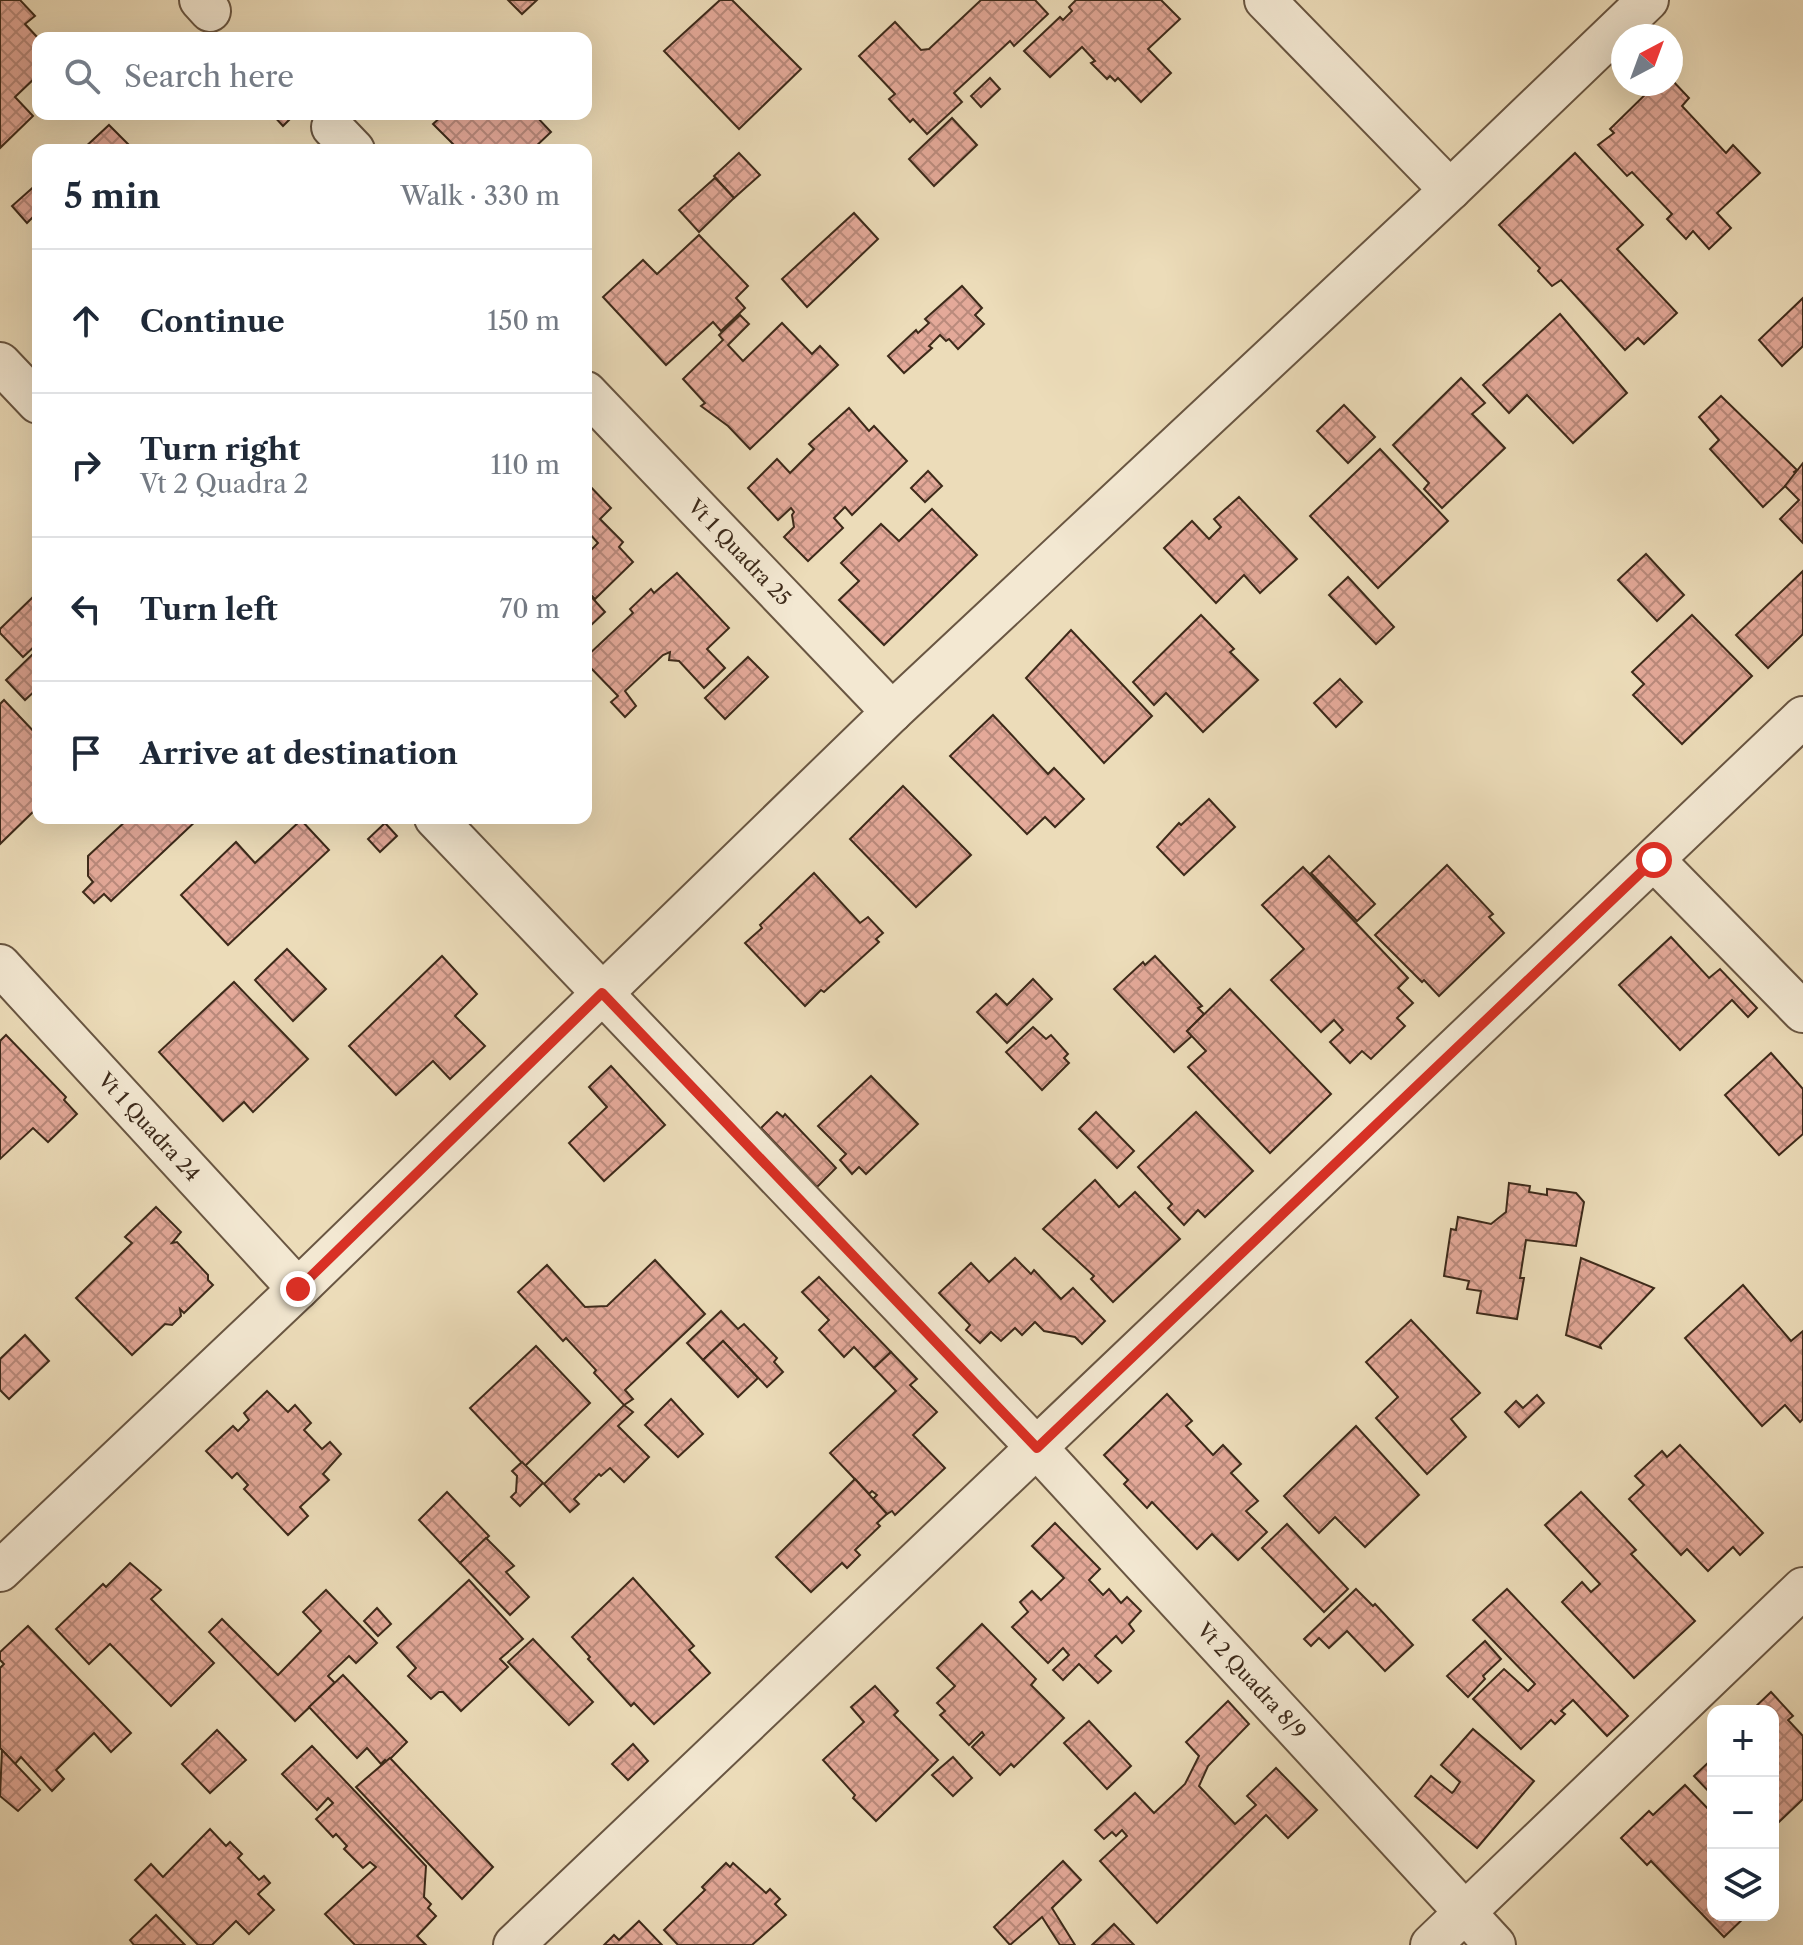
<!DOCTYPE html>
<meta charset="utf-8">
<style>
body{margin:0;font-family:"Libre Caslon Text",serif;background:#f2f2f3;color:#1f2937}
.controls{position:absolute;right:24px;bottom:24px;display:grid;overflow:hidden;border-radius:16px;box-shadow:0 8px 32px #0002}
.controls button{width:72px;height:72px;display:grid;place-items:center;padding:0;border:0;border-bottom:2px solid #e0e1e3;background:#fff;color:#1f2937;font:40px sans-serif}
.compass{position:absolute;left:1611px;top:24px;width:72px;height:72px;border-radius:50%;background:#fff;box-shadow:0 8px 32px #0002;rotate:41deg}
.stop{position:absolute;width:24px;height:24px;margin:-18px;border:6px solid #d93025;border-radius:50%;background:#fff}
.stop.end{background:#d93025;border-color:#fff;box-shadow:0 2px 8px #0008}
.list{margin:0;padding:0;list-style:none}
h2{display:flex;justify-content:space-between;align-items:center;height:104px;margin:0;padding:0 32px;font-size:34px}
h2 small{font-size:26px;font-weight:400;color:#747a83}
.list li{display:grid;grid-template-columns:52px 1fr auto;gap:24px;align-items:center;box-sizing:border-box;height:144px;padding:0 32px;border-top:2px solid #e0e1e3}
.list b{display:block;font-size:30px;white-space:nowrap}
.list p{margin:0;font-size:26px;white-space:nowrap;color:#747a83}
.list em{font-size:26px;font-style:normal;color:#747a83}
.icon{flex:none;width:44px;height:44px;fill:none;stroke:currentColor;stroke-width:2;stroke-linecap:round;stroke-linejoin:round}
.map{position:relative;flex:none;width:1803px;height:1945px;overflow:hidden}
.search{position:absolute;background:#fff;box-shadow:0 8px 32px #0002;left:32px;top:32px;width:560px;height:88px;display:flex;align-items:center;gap:20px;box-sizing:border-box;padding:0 28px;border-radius:16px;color:#747a83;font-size:30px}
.panel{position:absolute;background:#fff;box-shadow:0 8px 32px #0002;left:32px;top:144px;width:560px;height:680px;border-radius:16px}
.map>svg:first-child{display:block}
.building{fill:url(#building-cross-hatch);stroke:#3d2a1a;stroke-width:2}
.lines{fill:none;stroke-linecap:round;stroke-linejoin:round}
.minor-casing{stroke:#695642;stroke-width:44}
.minor{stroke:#f3e8d2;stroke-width:40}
.route{stroke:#d93025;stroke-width:10}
.labels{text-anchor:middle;stroke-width:6;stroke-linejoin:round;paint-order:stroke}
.street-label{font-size:20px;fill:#3d2a1a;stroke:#f3e8d2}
</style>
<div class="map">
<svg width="1803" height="1945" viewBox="0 0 1803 1945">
<defs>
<pattern id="building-cross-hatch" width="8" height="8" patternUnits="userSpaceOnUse" patternTransform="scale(2)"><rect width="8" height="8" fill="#e4a999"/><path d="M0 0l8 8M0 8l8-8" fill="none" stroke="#ba8a7c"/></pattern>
</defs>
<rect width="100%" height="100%" fill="#ecdcb9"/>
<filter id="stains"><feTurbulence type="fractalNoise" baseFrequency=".0025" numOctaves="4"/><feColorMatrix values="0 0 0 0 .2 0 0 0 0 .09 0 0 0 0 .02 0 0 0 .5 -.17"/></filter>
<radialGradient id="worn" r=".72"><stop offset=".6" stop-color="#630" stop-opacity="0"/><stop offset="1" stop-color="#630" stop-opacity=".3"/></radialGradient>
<!-- building -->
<g class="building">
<polygon points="0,0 20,0 35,16 25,24 38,38 38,75 15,97 33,116 0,148"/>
<polygon points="508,0 537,0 522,14"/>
<polygon points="720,0 732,0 801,69 739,129 664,51"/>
<polygon points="981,0 1035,0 1048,14 1014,46 1010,41 954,93 962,102 927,134 913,119 910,122 889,99 895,94 859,56 895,22 921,50 929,49"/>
<polygon points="1076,0 1161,0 1180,19 1148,49 1171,73 1141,102 1118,78 1115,81 1110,76 1107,79 1091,63 1095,61 1082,47 1050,77 1024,51 1060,17 1063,20 1072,11 1069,7"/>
<polygon points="990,78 1000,89 981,107 971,96"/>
<polygon points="1671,79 1689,98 1682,106 1726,153 1733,145 1760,173 1717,213 1731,228 1709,249 1693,231 1686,239 1667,219 1672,214 1632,172 1627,176 1598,145 1614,133 1610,129 1656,84 1671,84"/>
<polygon points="272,114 295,114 283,126"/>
<polygon points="444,114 534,114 551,132 532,150 459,150 433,124"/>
<polygon points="952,118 977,145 934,186 909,159"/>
<polygon points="109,125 134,150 82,150"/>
<polygon points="739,153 760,175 734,198 714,176"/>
<polygon points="1575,153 1643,225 1617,249 1677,313 1644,344 1638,338 1625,350 1561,280 1552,286 1538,271 1540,268 1499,225"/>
<polygon points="715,178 734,198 699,232 679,210"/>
<polygon points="38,183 38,224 32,218 27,223 12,206"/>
<polygon points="854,213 878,239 807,307 782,279"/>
<polygon points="699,235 748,286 736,298 745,308 721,331 713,322 666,365 603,297 643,260 657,274"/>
<polygon points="962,286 982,308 975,315 984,324 958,349 949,339 946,341 940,335 929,346 932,348 904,373 888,356 916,330 918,333 929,323 925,319"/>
<polygon points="1803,298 1803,346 1782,366 1759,340"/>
<polygon points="1560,314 1627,393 1573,443 1527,395 1509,413 1483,385"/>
<polygon points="740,315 749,324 728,345 743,361 782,323 812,354 820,346 838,365 750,449 728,426 701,406 705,403 683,379 723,340 719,335"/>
<polygon points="1461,378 1485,403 1472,414 1505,448 1442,508 1424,489 1429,483 1393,445"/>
<polygon points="1721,396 1797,470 1794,472 1797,475 1763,507 1710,449 1719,440 1699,417"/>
<polygon points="1344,405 1375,437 1348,463 1317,431"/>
<polygon points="849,408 869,431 874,426 907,461 852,515 845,507 834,518 843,528 808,561 784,537 794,527 792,515 794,512 791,508 778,520 748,488 777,459 790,473 814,449 809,444"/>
<polygon points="1380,449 1448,521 1378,588 1310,516"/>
<polygon points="1803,463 1803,543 1780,519 1799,500 1785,486"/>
<polygon points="928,471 942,486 925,502 911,488"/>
<polygon points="586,482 611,508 600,519 623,542 619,547 633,562 595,599 586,590 586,547 590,551 598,543 589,533 586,536"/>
<polygon points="1239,497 1297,559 1260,593 1244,575 1216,603 1164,548 1192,521 1209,539 1221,527 1214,519"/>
<polygon points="932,509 977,555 884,645 839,600 859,581 841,563 881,524 899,541"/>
<polygon points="1646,554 1684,595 1657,621 1618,580"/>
<polygon points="1803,571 1803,634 1768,668 1736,635"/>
<polygon points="677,573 729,628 707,649 725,668 704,688 679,661 669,660 670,652 663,655 625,691 636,706 625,717 611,702 618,696 586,663 586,657 633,613 630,609 651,589 654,593"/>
<polygon points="1348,577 1394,627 1376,644 1329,595"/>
<polygon points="587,592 605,612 586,630 586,593"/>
<polygon points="34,596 38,600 38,643 23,657 0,633 0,629"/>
<polygon points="1201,615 1234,649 1230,652 1258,680 1203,732 1166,693 1154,705 1133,682"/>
<polygon points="1692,615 1752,676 1682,744 1633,695 1644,684 1632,672"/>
<polygon points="1071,630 1152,716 1104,763 1026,678"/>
<polygon points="38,649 38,688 25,700 6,680"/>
<polygon points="748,657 768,677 725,719 705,698"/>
<polygon points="1340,679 1362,702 1336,727 1314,703"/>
<polygon points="4,700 38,736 38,807 0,844 0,704"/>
<polygon points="993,715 1048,774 1054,768 1084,799 1055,827 1045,817 1027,834 950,756"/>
<polygon points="903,786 971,855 916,907 850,839"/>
<polygon points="1209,799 1235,827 1184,875 1157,847 1179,823 1181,825"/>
<polygon points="129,818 199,818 111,901 104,894 94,903 83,892 93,882 88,876 88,856"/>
<polygon points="301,820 329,850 228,945 181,895 236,842 255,863"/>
<polygon points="385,823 397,836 380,852 368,839"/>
<polygon points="1329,856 1375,904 1357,921 1311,873"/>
<polygon points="1447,865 1493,914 1489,917 1504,933 1439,996 1424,980 1422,982 1375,935"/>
<polygon points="1303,867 1408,978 1398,988 1413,1003 1397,1018 1405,1026 1371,1059 1362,1051 1350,1063 1330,1042 1343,1030 1334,1020 1321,1032 1271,980 1304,949 1262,905"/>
<polygon points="814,873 860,923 868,917 883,933 876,939 879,942 824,992 821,990 805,1006 745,943 762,928 760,925"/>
<polygon points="1671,937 1709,978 1720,969 1757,1008 1748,1017 1732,1000 1680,1050 1619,985"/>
<polygon points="287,949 326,989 293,1021 255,980"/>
<polygon points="442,956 477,994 455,1016 485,1046 450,1079 433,1061 396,1095 349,1046"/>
<polygon points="1155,956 1202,1006 1198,1008 1204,1014 1187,1031 1192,1036 1174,1052 1114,989 1143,962 1145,965"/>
<polygon points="1033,979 1052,999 1007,1043 977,1012 996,994 1007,1005"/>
<polygon points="234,982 308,1059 253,1112 244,1102 223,1121 159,1052"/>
<polygon points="1230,989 1331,1094 1270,1153 1188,1067 1206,1051 1187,1031"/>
<polygon points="1033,1027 1046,1039 1051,1035 1068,1054 1064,1058 1069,1063 1042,1090 1006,1052"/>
<polygon points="6,1035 66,1097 64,1100 77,1114 48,1142 33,1128 0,1159 0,1041"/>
<polygon points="1771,1053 1803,1089 1803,1134 1779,1155 1725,1095"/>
<polygon points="611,1066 665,1125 604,1181 569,1143 607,1107 589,1087"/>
<polygon points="871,1076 918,1124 866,1174 859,1167 852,1174 840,1160 846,1154 818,1126"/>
<polygon points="777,1112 783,1117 785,1114 836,1168 817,1187 761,1128"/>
<polygon points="1096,1112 1134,1151 1117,1168 1079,1129"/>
<polygon points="1196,1112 1253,1171 1205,1217 1198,1210 1184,1225 1168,1208 1172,1204 1138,1167"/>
<polygon points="1095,1180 1119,1207 1135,1192 1180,1239 1113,1302 1091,1279 1094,1276 1043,1229"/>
<polygon points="1509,1183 1530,1186 1529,1192 1547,1195 1547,1189 1576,1193 1584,1202 1576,1246 1526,1240 1520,1278 1524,1278 1517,1319 1477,1313 1481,1291 1467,1289 1469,1281 1444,1276 1451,1229 1456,1230 1458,1217 1491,1224 1506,1212"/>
<polygon points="156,1207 181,1232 172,1243 177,1242 208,1275 208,1280 213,1285 184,1313 180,1309 181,1316 172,1325 165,1324 132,1355 76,1298 132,1243 125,1237"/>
<polygon points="1015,1258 1031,1274 1034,1270 1061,1299 1073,1288 1105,1321 1082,1344 1075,1337 1044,1331 1035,1322 1022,1335 1015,1328 1001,1341 991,1332 980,1343 966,1330 970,1325 939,1293 971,1263 989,1282"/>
<polygon points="1581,1258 1654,1288 1600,1345 1601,1348 1566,1335"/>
<polygon points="655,1260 705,1314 625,1390 633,1399 624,1405 594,1373 596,1370 566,1338 563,1341 518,1292 547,1265 585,1307 607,1306"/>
<polygon points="819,1277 891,1352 874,1368 854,1347 844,1357 819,1330 829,1320 802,1292"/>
<polygon points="1743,1285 1791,1341 1803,1331 1803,1419 1800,1422 1785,1405 1762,1426 1685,1338"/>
<polygon points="721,1311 738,1329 744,1324 777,1358 774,1362 783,1372 767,1387 723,1341 703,1360 687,1343"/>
<polygon points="1411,1320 1480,1393 1451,1419 1466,1437 1427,1474 1376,1418 1398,1397 1366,1362"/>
<polygon points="25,1335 49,1361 9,1399 0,1390 0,1359"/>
<polygon points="723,1341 758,1378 738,1397 703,1360"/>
<polygon points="536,1346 590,1403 525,1466 470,1408"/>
<polygon points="891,1352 917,1379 910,1385 937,1412 913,1435 945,1468 895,1515 892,1511 887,1514 873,1499 877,1495 872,1491 869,1494 830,1453 896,1391 874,1368"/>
<polygon points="267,1391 288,1412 295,1405 311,1423 304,1430 322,1449 330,1442 341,1454 323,1474 329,1480 300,1507 308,1516 288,1535 244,1489 248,1485 237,1473 232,1478 206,1451 233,1426 238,1431 249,1420 244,1413"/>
<polygon points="1167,1394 1192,1421 1186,1426 1213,1455 1223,1445 1241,1464 1231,1473 1258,1501 1246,1511 1267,1532 1238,1560 1212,1534 1197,1549 1152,1502 1147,1508 1124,1484 1128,1480 1104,1455"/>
<polygon points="1537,1395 1544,1403 1519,1427 1505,1412 1516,1401 1523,1408"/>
<polygon points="671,1399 703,1434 678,1457 645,1425"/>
<polygon points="624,1405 633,1412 618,1426 649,1457 624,1482 610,1468 601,1476 599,1474 574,1499 579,1504 570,1512 544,1484"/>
<polygon points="1356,1426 1419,1495 1365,1547 1335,1517 1319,1533 1284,1496"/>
<polygon points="1680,1445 1763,1533 1740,1555 1733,1547 1708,1571 1687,1549 1681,1555 1629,1499 1644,1485 1635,1476 1662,1451 1667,1457"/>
<polygon points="522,1462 543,1483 520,1506 511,1497 516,1492 517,1476 512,1471"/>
<polygon points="855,1479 887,1514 877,1523 880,1526 855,1550 860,1555 847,1568 842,1563 811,1592 776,1557"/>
<polygon points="447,1492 489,1536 460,1563 419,1520"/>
<polygon points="1581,1492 1636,1550 1631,1554 1695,1621 1634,1678 1562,1602 1582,1582 1591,1592 1600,1584 1545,1525"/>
<polygon points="1055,1523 1100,1569 1089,1580 1103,1595 1109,1589 1121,1603 1127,1597 1141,1611 1129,1624 1134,1631 1122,1643 1116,1636 1095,1656 1111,1671 1098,1683 1079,1664 1063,1680 1053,1670 1069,1655 1063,1648 1048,1663 1012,1627 1028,1612 1020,1602 1032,1591 1041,1600 1064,1578 1032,1546"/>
<polygon points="1287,1524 1348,1589 1324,1612 1262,1548"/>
<polygon points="486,1538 514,1566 506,1572 529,1597 510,1615 460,1563"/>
<polygon points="130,1563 161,1590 151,1599 214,1663 171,1706 110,1644 89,1664 56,1629 103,1584 106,1587"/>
<polygon points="633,1578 694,1646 689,1650 710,1673 654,1724 634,1703 631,1706 588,1659 590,1657 572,1637"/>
<polygon points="469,1580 523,1639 500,1659 508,1667 461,1711 443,1692 439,1692 431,1699 408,1676 416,1668 397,1647"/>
<polygon points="1356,1589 1373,1606 1375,1604 1413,1645 1385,1671 1347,1631 1329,1648 1319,1638 1311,1646 1304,1639"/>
<polygon points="1507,1589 1628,1716 1607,1736 1573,1700 1561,1711 1565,1714 1555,1724 1551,1720 1521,1749 1473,1699 1504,1669 1528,1691 1535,1684 1473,1620"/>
<polygon points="326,1590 377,1643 356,1663 349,1656 328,1676 335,1683 295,1721 209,1632 222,1619 278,1675 321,1631 303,1612"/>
<polygon points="377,1608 391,1624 378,1636 364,1621"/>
<polygon points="982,1624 1036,1679 1031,1685 1064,1718 1014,1767 1011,1764 1000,1775 972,1747 984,1735 982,1732 969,1745 940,1715 945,1711 937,1703 955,1686 937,1668"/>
<polygon points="28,1626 131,1733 111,1752 94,1733 56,1770 64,1779 52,1791 21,1757 15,1764 0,1748 0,1668 4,1664 0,1660 0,1652"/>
<polygon points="533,1639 593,1702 569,1725 508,1662"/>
<polygon points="1485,1641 1501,1659 1483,1676 1485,1679 1468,1697 1447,1676"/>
<polygon points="343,1675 407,1742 387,1762 385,1760 381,1764 367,1748 357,1758 309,1707"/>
<polygon points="875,1686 898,1711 894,1715 938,1760 876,1821 853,1798 855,1795 823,1760 864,1722 851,1707"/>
<polygon points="1771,1692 1793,1716 1788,1720 1803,1736 1803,1799 1778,1823 1773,1819 1773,1711 1751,1711"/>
<polygon points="1228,1701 1249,1724 1208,1766 1199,1786 1235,1824 1256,1805 1247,1796 1276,1768 1317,1810 1288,1838 1266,1815 1157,1923 1100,1861 1127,1836 1122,1830 1116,1836 1112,1832 1104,1839 1095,1830 1135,1793 1154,1813 1185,1784 1199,1756 1186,1742"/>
<polygon points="1089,1721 1131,1766 1107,1789 1064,1743"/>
<polygon points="1473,1729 1534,1781 1477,1848 1415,1796 1431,1776 1452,1793 1454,1791 1460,1782 1441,1765"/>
<polygon points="217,1730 246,1760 210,1793 182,1764"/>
<polygon points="633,1744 648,1761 628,1780 612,1764"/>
<polygon points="312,1746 426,1866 424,1897 431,1904 428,1908 436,1916 417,1936 426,1945 355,1945 325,1914 376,1867 370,1862 363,1868 344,1849 347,1846 336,1834 333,1837 316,1819 333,1803 328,1798 317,1810 282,1774"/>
<polygon points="2,1750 40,1790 18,1811 0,1796"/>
<polygon points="953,1757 972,1778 953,1796 932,1775"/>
<polygon points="390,1758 493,1867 462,1899 356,1787"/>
<polygon points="1713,1758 1713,1796 1694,1776"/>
<polygon points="1685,1785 1713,1814 1713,1915 1747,1915 1724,1937 1651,1861 1647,1865 1621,1838 1649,1811 1653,1815"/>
<polygon points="210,1829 226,1846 230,1842 242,1854 238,1858 259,1880 264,1876 270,1883 258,1894 274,1910 249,1934 236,1921 212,1945 198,1945 135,1880 151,1864 163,1877"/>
<polygon points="1063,1861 1081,1880 1052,1908 1075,1945 1060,1945 1042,1917 1010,1945 994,1927"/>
<polygon points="726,1863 730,1867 733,1863 766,1893 770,1889 780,1899 775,1904 786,1915 752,1945 678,1945 664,1930 705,1890 702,1887"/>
<polygon points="156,1915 185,1945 134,1945 130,1940"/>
<polygon points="639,1921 662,1945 604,1945 614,1935 619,1940"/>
<polygon points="1114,1924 1134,1945 1092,1945"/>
</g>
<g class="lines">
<!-- minor casing -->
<g class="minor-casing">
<g id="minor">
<polyline points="200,0 210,11"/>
<polyline points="1265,0 1450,190"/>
<polyline points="332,127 354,150"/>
<polyline points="0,363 38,403"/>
<path id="s1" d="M586 392 892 712"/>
<path id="s2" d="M435 818 1037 1448 1495 1945"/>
<polyline points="1654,860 1803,1012"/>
<path id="s3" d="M0 965 298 1289"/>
<polyline points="0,1571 298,1289 892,712 1450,190 1648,0"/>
<polyline points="514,1945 1803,717"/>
<polyline points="1431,1945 1803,1588"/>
</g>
</g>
<!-- minor -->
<use href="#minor" class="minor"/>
</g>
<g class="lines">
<!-- route -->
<polyline class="route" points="298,1289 602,993 1037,1448 1654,860"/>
</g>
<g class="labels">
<!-- street labels -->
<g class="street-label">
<text dy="7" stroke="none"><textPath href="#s1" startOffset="222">Vt 1 Quadra 25</textPath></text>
<text dy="7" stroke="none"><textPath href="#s3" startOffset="220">Vt 1 Quadra 24</textPath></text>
<text dy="7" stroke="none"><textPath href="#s2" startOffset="1188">Vt 2 Quadra 8/9</textPath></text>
</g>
</g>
<rect width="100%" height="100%" filter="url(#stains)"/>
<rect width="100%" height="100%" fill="url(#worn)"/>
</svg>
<div class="controls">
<button>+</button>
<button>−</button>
<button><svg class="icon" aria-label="layers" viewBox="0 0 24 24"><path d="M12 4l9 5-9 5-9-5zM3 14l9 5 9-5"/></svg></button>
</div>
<svg class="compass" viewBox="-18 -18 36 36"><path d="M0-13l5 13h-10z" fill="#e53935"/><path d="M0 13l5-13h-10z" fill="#747a83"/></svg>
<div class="stop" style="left:1654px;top:860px"></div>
<div class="stop end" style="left:298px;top:1289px"></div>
<div class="search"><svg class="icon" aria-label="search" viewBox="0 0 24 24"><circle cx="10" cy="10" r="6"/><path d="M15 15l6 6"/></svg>Search here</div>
<section class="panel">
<h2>5 min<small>Walk · 330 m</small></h2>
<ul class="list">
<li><svg class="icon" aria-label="ahead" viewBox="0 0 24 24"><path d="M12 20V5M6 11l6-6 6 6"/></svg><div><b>Continue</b></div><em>150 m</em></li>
<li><svg class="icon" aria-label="right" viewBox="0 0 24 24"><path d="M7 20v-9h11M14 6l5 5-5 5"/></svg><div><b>Turn right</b><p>Vt 2 Quadra 2</p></div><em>110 m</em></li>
<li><svg class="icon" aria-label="left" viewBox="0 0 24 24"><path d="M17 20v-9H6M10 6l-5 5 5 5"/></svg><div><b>Turn left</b></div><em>70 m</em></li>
<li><svg class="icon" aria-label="arrive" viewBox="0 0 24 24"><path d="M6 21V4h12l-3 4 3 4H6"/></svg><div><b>Arrive at destination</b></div></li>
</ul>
</section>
</div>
